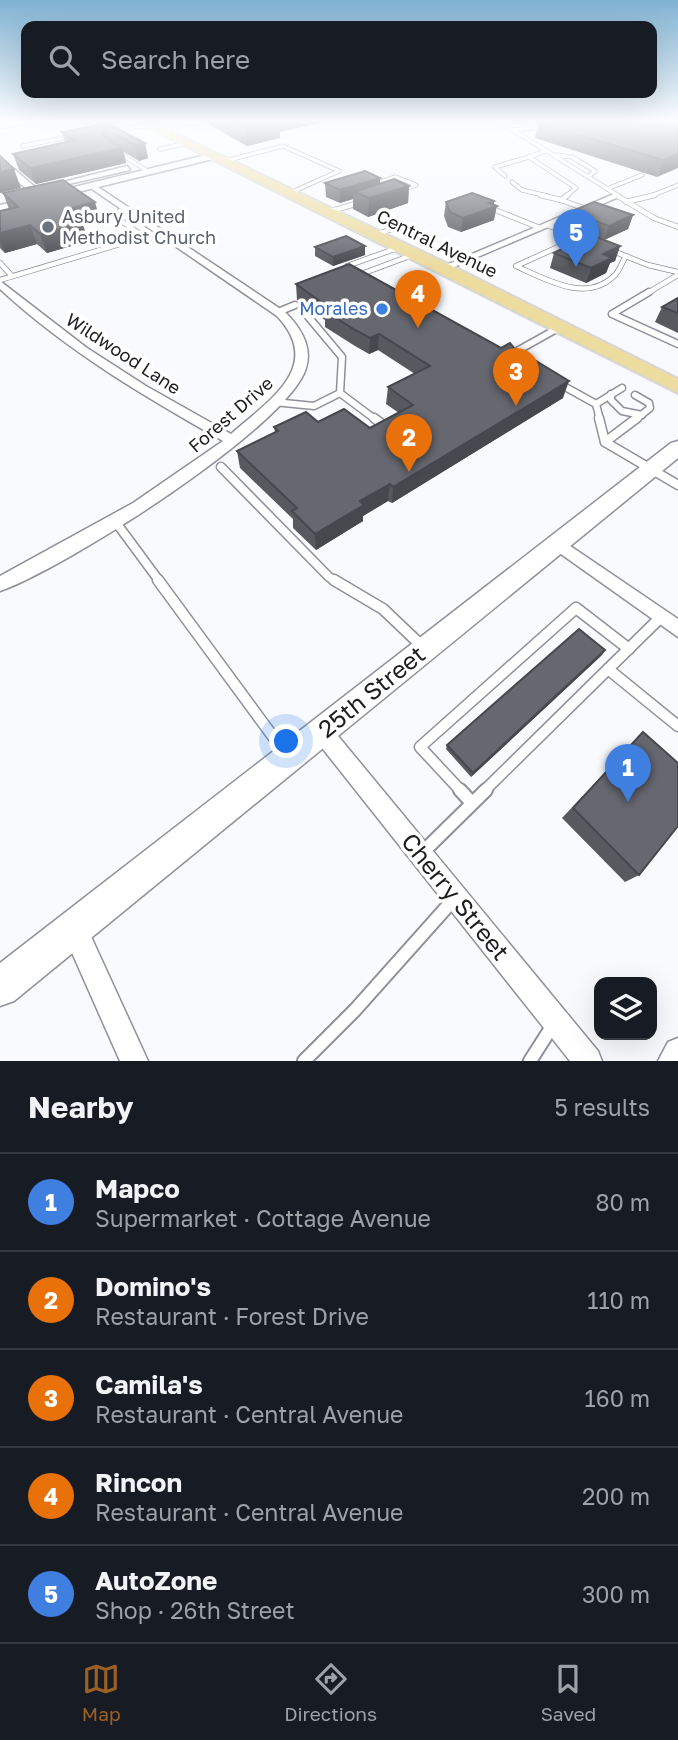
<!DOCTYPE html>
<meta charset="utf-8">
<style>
body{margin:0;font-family:"Golos Text",sans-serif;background:#20242c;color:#f1f3f6}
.controls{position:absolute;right:21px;bottom:21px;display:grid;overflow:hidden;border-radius:14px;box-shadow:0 7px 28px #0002}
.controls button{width:63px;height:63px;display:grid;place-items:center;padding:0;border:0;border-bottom:2px solid #363941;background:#171b24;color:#f1f3f6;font:35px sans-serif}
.you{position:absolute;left:287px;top:742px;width:24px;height:24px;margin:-18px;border:5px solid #fff;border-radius:50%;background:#1a73e8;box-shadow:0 0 0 10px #1a73e833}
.badge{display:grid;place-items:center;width:46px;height:46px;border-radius:50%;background:#9d6023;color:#fff;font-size:23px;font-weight:700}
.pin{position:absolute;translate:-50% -58px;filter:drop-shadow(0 2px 4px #0008)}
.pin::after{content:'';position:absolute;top:37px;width:24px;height:21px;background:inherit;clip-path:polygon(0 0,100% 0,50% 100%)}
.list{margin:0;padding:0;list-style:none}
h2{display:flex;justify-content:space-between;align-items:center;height:91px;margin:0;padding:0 28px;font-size:30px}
h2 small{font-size:23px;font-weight:400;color:#9ea1a6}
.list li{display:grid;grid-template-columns:46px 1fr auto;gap:21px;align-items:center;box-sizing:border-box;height:98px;padding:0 28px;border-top:2px solid #363941}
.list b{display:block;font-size:26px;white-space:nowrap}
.list p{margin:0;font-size:23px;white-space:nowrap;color:#9ea1a6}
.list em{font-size:23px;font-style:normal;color:#9ea1a6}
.icon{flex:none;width:38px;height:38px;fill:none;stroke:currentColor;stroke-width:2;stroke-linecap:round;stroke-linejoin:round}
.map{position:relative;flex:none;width:678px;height:1061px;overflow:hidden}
.search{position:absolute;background:#171b24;box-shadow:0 7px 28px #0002;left:21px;right:21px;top:21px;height:77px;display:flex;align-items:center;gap:18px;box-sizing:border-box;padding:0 24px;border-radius:14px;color:#9ea1a6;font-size:26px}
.sheet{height:581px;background:#171b24}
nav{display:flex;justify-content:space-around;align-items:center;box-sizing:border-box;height:98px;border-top:2px solid #363941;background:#171b24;font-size:19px;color:#9ea1a6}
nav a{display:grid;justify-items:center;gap:4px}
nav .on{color:#9d6023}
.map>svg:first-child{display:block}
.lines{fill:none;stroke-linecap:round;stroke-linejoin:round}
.service-far5-casing{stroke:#8f9099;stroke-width:5}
.service-far4-casing{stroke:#8f9099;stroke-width:6}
.service-far3-casing{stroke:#8f9099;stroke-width:9}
.service-far2-casing{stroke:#8f9099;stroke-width:11}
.service-far1-casing{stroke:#8f9099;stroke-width:13}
.service-casing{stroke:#8f9099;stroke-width:16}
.minor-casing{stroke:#8f9099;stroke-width:3}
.tertiary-casing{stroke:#8f9099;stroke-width:3}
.secondary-casing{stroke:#8f9099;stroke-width:3}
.primary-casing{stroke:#d6d6d7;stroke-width:4}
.service-far5{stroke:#fff;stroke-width:3.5}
.service-far4{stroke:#fff;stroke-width:4.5}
.service-far3{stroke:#fff;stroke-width:6}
.service-far2{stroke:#fff;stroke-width:8}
.service-far1{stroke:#fff;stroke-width:10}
.service{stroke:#fff;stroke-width:12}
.minor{fill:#fff;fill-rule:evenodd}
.tertiary{fill:#fff;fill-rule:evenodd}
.secondary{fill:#fff;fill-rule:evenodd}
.primary{fill:#ecdc9f;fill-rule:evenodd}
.wall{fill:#58595f}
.shaded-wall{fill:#47484e}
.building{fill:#66676f;stroke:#47484e;stroke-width:2}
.worship-dot{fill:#6b7280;stroke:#fff;stroke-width:2.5}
.shop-dot{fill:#3f7fe0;stroke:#fff;stroke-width:2.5}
.labels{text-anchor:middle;stroke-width:7;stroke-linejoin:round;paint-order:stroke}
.far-worship-label{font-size:18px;fill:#5b616d;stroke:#fff;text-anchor:start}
.far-street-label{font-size:18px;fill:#1d1d20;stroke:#fff}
.far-shop-label{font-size:18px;fill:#366cbe;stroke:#fff;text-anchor:end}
.near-street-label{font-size:24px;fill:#1d1d20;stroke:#fff}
</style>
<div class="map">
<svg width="678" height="1061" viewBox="0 0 678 1061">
<rect width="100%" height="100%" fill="#f9fafe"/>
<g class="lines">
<!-- service-far5 casing -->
<g class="service-far5-casing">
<g id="service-far5">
<polyline points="48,120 72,135"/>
<polyline points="89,120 105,129"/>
<polyline points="497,120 619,196"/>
<polyline points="518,120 532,127"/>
<polyline points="181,124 220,120"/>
<polyline points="0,127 37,120"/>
<polyline points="160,130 184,123"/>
<polyline points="513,130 545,127"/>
<polyline points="112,131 151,125"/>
<polyline points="23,146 73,136"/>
<polyline points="160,149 188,143"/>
<polyline points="116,151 149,172"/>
<polyline points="545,151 529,157 576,188 566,196"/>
<polyline points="555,155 572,157 595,171 588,177"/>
<polyline points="225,161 283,146 339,171 290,193"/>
<polyline points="505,176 495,167 529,157"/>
<polyline points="512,182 522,190 547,196"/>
<polyline points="393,187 380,182 396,177 416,185 401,190"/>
<polyline points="607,189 642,175"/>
<polyline points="651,196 678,185"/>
</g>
</g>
<!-- service-far4 casing -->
<g class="service-far4-casing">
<g id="service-far4">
<polyline points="540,195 561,200"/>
<polyline points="568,195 561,200 586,209"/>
<polyline points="616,195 654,218 678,227"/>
<polyline points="626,202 655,195"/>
<polyline points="488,207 540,228"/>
<polyline points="126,208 113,215 144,237"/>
<polyline points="328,212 362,202"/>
<polyline points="547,225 580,238"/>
<polyline points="375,235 395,228"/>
<path d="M578 238 516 266C545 279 587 304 615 275 620 270 622 262 626 256"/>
<polyline points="608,249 648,265 678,272"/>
<polyline points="0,263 12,276"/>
<polyline points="353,269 347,266 400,247"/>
<polyline points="355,272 364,273 415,254"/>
<polyline points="0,280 160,232"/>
<polyline points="646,294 676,276"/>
</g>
</g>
<!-- service-far3 casing -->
<g class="service-far3-casing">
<g id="service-far3">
<polyline points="649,292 612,314 678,344"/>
<polyline points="278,312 295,305"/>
<polyline points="510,355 560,327"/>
<polyline points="558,383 596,404"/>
<polyline points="340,393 376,420"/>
<polyline points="611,394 611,400 622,411 642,415"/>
<polyline points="274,402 314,406 340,393 342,357 306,314"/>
<polyline points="600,420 596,404 622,388"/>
<polyline points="635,420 650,408 649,403 635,395"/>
</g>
</g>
<!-- service-far2 casing -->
<g class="service-far2-casing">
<g id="service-far2">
<polyline points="374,418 386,427"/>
<polyline points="599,418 605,442"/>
<polyline points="637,418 605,442 678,485"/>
<polyline points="221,467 329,577 337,582"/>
<polyline points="115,521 160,582"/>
</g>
</g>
<!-- service-far1 casing -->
<g class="service-far1-casing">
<g id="service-far1">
<polyline points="158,580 285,753"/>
<polyline points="334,580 383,609 424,648"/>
<polyline points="608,669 678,726"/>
<polyline points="461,791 420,747 576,608 629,649"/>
<polyline points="484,791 661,617"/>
</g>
</g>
<!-- service casing -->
<g class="service-casing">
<g id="service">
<polyline points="460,790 472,803"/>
<polyline points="423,852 486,790"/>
<polyline points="304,1061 355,1010 454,899"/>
<polyline points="530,1061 553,1025"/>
</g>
</g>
<!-- minor casing -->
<g class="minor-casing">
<g id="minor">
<polygon points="127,166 130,170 47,189 43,187"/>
<polygon points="8,169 14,169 36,188 36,192 30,192 8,173"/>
<path d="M92 183 285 312C300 327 313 346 306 368 289 427 62 570 0 591V576L133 503 223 441C144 396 67 351 0 289V281L87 348 146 386 231 434C268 401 325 367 277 316L89 187Z"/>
<polygon points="614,194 621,196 447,270 439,268"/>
<polygon points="557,537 678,619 678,637 551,547 549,543 551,539"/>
<polygon points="322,722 329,725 598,1051 602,1061 570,1061 315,739 312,732 315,725"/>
<polygon points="74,915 83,919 148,1061 120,1061 61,928 65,919"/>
<polygon points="678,1038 678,1061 658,1061 668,1042"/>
</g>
</g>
<!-- tertiary casing -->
<g class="tertiary-casing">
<polygon id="tertiary" points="214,153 219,156 217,158 0,211 0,205"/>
</g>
<!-- secondary casing -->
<g class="secondary-casing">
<polygon id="secondary" points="678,441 678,458 14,1001 0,1006 0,963 671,443"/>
</g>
<!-- primary casing -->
<g class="primary-casing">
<polygon id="primary" points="134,120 147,120 450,265 678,379 678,393"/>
</g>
<!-- service-far5 -->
<use href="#service-far5" class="service-far5"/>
<!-- service-far4 -->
<use href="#service-far4" class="service-far4"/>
<!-- service-far3 -->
<use href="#service-far3" class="service-far3"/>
<!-- service-far2 -->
<use href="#service-far2" class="service-far2"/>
<!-- service-far1 -->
<use href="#service-far1" class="service-far1"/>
<!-- service -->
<use href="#service" class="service"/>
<!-- minor -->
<use href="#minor" class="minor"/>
<!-- tertiary -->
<use href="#tertiary" class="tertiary"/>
<!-- secondary -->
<use href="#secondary" class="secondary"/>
<!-- primary -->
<use href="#primary" class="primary"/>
</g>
<!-- wall -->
<g class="wall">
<polygon points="209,120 331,120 280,132 280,138 247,146 210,125"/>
<polygon points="678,120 657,177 535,138 538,123"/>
<polygon points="107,123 145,143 148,158 139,161 124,152 126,163 36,184 19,170 13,154 65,142 62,132"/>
<polygon points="325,183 409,186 408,203 368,217 353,209 353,199 340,203 326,197"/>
<polygon points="3,193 100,220 83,225 88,241 47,253 37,244 5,253 0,248 0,211 9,209"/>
<polygon points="494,201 494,220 461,232 448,227 444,216 446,202"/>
<polygon points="570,212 633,215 628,229 604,240 620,246 615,261 610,263 606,273 586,283 550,268 554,253 600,239 566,226"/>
<polygon points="315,247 365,255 333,266 315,256"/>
<polygon points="296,284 501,348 522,358 563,398 392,503 388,501 363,516 363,521 316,550 293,528 293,519 240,468 237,451 275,432 274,427 318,422 370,428 399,413 386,404 388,387 415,374 378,350 369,354 355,346 325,327 325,320 297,300"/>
<polygon points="678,298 678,333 655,322 662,307"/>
<polygon points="602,655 471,777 446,749 447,745"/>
<polygon points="643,732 639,875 625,882 562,818"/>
</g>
<!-- shaded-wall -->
<g class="shaded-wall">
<polygon points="270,120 331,120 280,132 280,138 247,146 245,127"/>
<polygon points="105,129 108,144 105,146 101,131"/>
<polygon points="145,143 148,158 139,161 135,145"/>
<polygon points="122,148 126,163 36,184 30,168"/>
<polygon points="678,154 678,168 657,177 663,160"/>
<polygon points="14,169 21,188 0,193 0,172"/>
<polygon points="380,178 380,191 354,192 353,199 340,203 340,190"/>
<polygon points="409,186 408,203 368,217 369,198"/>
<polygon points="494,201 493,208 497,206 494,220 461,232 463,218"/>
<polygon points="95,202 100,220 83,225 88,241 47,253 40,234 65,210"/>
<polygon points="633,215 628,229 604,240 609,226"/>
<polygon points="30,225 37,244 5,253 0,242 0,233"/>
<polygon points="365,246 365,255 333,266 333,257"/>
<polygon points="620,246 615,261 610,263 606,273 586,283 591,268 603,254"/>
<polygon points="379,334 378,350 369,354 370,338"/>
<polygon points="569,381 563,398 392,503 393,487"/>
<polygon points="390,484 388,501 363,516 363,521 316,550 315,534 360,501"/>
<polygon points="605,650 602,655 471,777 473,773"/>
</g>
<!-- building -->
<g class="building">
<polygon points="231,120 277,120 245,127"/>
<polygon points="549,120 678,120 678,154 663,160 538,123"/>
<polygon points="107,123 145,143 135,145 105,129 101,131 102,135 122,148 30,168 13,154 75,140 62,132"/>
<polygon points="0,156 14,169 0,172"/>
<polygon points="365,171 380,178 340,190 325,183"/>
<polygon points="394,179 409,186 369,198 354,192"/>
<polygon points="63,180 95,202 65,210 82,223 40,234 30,225 0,233 0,211 18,207 3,193"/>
<polygon points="472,193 494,201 489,203 497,206 463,218 450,212 446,202"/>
<polygon points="594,202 633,215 609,226 570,212"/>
<polygon points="591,235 620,246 603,254 612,258 591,268 554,253"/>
<polygon points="346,236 365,246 333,257 315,247"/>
<polygon points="349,264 501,348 510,343 522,358 526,355 569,381 393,487 390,484 360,501 364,505 315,534 292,511 297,508 237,451 278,431 274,427 306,412 318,422 344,409 370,428 413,405 388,387 430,366 379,334 370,338 355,330 325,311 331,309 296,284"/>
<polygon points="678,298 678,313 662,307"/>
<polygon points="579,629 605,650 473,773 447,745"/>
<polygon points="643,732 678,763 678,826 639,875 573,808"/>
</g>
<!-- sky -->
<linearGradient id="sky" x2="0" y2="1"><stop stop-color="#80b2d2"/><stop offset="0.45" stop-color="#fcfdff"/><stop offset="1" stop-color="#fcfdff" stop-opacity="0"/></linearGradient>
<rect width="678" height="268" fill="url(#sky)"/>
<!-- markers -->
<circle class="worship-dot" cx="48" cy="227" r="7"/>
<circle class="shop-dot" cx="382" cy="309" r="7"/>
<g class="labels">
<!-- far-worship labels -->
<g class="far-worship-label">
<text x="62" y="223">Asbury United<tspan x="62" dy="21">Methodist Church</tspan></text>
</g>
<!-- far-street labels -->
<g class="far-street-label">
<text transform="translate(437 244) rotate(26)" y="6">Central Avenue</text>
<text transform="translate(123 354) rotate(33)" y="6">Wildwood Lane</text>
<text transform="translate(231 415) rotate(-41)" y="6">Forest Drive</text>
</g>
<!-- far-shop labels -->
<g class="far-shop-label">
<text x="368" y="315">Morales</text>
</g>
<!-- near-street labels -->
<g class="near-street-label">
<text transform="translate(372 692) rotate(-39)" y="8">25th Street</text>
<text transform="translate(455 897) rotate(51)" y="8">Cherry Street</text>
</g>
</g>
</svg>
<div class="controls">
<button><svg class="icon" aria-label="layers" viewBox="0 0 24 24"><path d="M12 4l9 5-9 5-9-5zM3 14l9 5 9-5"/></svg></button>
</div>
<div class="you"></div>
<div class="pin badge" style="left:628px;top:802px;background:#3f7fe0">1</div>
<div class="pin badge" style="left:409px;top:472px;background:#e8710a">2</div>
<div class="pin badge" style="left:516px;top:406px;background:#e8710a">3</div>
<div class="pin badge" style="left:418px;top:328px;background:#e8710a">4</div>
<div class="pin badge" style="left:576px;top:267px;background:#3f7fe0">5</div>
<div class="search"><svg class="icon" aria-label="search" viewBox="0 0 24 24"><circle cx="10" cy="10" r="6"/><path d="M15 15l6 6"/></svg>Search here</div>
</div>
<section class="sheet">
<h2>Nearby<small>5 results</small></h2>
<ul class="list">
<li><span class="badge" style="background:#3f7fe0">1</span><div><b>Mapco</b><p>Supermarket · Cottage Avenue</p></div><em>80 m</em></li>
<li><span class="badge" style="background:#e8710a">2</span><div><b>Domino's</b><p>Restaurant · Forest Drive</p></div><em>110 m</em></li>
<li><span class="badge" style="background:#e8710a">3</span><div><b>Camila's</b><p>Restaurant · Central Avenue</p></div><em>160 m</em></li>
<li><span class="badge" style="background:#e8710a">4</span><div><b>Rincon</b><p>Restaurant · Central Avenue</p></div><em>200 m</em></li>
<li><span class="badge" style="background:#3f7fe0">5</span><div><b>AutoZone</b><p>Shop · 26th Street</p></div><em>300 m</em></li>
</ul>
</section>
<nav>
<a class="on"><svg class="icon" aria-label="map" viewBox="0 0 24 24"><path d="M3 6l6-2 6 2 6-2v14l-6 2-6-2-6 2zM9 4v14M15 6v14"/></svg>Map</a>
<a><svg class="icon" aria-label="directions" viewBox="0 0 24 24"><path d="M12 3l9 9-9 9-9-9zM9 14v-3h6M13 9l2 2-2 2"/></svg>Directions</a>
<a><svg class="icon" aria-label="saved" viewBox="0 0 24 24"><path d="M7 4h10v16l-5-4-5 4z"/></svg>Saved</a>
</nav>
